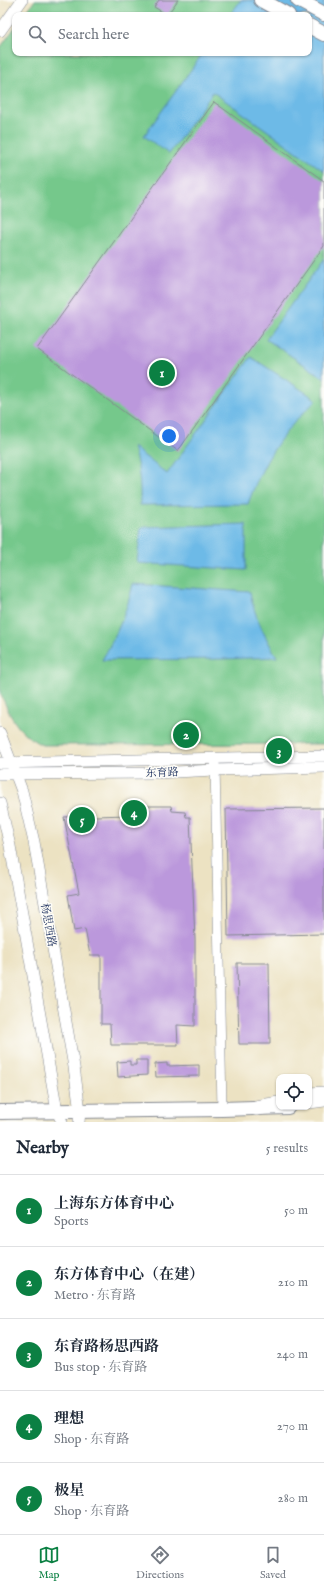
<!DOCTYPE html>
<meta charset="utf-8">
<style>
body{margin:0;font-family:"IM FELL English","Noto Serif SC",serif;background:#f6f6f7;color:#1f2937}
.controls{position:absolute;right:12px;bottom:12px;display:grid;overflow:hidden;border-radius:8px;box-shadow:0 1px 3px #0004}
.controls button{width:36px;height:36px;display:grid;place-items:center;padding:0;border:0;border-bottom:1px solid #e0e1e3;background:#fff;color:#1f2937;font:20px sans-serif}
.you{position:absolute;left:169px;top:436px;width:14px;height:14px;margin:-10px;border:3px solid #fff;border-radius:50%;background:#1a73e8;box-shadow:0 0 0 6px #1a73e833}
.badge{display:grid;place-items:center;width:26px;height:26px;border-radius:50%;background:#0b8043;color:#fff;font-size:13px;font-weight:700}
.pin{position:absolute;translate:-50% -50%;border:2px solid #fff;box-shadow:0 1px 4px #0006}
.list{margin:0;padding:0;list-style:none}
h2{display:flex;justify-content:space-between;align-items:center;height:52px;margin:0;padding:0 16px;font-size:17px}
h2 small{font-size:13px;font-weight:400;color:#747a83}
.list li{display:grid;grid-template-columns:26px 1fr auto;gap:12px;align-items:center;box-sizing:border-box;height:72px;padding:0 16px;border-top:1px solid #e0e1e3}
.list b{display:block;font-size:15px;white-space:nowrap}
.list p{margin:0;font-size:13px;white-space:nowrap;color:#747a83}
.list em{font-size:13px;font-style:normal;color:#747a83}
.icon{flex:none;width:22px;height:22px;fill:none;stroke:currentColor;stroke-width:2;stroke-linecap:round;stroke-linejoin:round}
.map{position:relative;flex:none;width:324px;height:1122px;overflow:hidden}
.search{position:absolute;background:#fff;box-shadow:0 1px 3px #0004;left:12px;right:12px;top:12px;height:44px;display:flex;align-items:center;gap:10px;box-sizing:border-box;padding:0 14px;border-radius:8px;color:#747a83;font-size:15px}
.sheet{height:412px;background:#fff}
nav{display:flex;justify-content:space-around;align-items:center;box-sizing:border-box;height:56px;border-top:1px solid #e0e1e3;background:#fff;font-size:11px;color:#747a83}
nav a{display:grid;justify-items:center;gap:2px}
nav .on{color:#0b8043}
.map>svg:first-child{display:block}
.green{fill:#75c88b;stroke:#487c74}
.water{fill:#6dbae7;stroke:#4474a2}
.building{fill:#bb98dc}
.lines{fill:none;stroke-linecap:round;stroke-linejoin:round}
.minor-casing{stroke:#848890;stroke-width:10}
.tertiary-casing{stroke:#848890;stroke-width:12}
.primary-casing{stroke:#848890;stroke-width:16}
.trunk-casing{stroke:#848890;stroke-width:16}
.minor{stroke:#fff;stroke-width:9}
.tertiary{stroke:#fff;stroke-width:11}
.primary{stroke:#fff;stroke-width:14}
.trunk{stroke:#fff;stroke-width:15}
.labels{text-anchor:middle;stroke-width:3;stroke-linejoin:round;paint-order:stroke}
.street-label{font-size:11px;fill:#1b2f5e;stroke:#fdfcf7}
</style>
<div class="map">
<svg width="324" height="1122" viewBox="0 0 324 1122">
<rect width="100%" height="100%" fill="#fdfcf7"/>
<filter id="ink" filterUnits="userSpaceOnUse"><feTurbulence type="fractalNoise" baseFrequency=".025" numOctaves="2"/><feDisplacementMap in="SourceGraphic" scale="8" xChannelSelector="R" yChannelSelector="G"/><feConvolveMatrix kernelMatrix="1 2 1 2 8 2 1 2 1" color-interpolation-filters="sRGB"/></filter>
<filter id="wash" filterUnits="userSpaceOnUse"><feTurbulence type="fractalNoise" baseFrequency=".012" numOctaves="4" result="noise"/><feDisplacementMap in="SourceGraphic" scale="16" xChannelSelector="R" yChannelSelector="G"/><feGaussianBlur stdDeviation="0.9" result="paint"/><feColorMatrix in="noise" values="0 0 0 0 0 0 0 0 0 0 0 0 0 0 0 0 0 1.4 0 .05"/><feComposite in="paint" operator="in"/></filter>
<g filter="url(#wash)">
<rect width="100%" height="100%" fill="#ece2c2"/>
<!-- green -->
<path class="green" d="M35 0H324V744L42 745C16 732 12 718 0 693V48L15 27V53H309V15H24Z"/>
<!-- water -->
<g class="water">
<polygon points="241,0 324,0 324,171 213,92 169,154 144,136 203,53 309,53 309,15 230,15"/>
<polygon points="324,259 324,378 266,339"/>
<path d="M251 357 317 400C283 430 263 461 248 504L140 505C141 485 139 467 133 447L167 474Z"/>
<polygon points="246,524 246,570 137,563 141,527"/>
<path d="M133 584 250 592C254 616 265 637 277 657L221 659 102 660C116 636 127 612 133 584Z"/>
</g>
<g id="blocks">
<!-- building -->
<g class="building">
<polygon points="159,0 178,0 167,15 154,7"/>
<polygon points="214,102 324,181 324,246 178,451 37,349"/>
<polygon points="127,806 171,806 172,811 185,812 186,817 190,817 195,940 195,1026 177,1025 178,1045 111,1045 110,1024 101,1024 101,955 90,955 85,929 74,931 68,895 79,893 64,817 127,815"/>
<polygon points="324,808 324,934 228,936 226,809"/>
<polygon points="237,963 269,963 270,1044 239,1044"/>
<polygon points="136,1060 147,1060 147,1075 118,1077 117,1062 130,1061 130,1065 136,1065"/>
<polygon points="167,1063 167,1066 199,1065 199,1076 156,1077 155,1064"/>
</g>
</g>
</g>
<g filter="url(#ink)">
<use href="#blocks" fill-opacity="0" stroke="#848890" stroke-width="1"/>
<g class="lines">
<!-- minor casing -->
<g class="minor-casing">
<g id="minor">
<polyline points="215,764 222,1109"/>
<polyline points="309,1092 324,1091"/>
</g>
</g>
<!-- tertiary casing -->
<g class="tertiary-casing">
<g id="tertiary">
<polyline points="0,31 22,0"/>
<polyline points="0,733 22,791 34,842 74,1067 80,1111 79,1122"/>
<polyline points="0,763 324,756"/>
<polyline points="0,774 156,773 215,770 324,767"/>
<polyline points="0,803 10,846 57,1111 62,1122"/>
</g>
</g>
<!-- primary casing -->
<g class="primary-casing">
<g id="primary">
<polyline points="261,0 288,15"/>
<polyline points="298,0 324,14"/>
<polyline points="309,26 324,34"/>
<polyline points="0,1112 222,1109 288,1107"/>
</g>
</g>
<!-- trunk casing -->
<g class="trunk-casing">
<g id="trunk">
<polyline points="309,1101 324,1099"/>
<polyline points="256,1108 279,1104"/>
</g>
</g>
<!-- minor -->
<use href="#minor" class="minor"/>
<!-- tertiary -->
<use href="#tertiary" class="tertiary"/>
<!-- primary -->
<use href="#primary" class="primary"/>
<!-- trunk -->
<use href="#trunk" class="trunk"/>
</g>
</g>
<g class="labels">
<!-- street labels -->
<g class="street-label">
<text transform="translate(162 772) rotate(-2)" y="4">东育路</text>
<text transform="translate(49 925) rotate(80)" y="4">杨思西路</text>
</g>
</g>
</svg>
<div class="controls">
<button><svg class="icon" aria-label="locate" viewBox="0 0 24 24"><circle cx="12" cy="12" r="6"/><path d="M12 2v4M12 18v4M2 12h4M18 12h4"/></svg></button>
</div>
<div class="you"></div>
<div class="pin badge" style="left:162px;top:373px">1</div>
<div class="pin badge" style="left:186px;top:735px">2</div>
<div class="pin badge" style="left:279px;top:751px">3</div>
<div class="pin badge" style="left:134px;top:813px">4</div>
<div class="pin badge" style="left:82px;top:820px">5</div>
<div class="search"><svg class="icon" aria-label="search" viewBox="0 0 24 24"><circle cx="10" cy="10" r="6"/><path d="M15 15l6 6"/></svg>Search here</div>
</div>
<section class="sheet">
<h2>Nearby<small>5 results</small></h2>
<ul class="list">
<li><span class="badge">1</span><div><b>上海东方体育中心</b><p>Sports</p></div><em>50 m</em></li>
<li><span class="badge">2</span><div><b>东方体育中心（在建）</b><p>Metro · 东育路</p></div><em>210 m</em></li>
<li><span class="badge">3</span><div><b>东育路杨思西路</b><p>Bus stop · 东育路</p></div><em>240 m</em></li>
<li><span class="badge">4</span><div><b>理想</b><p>Shop · 东育路</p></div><em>270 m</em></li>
<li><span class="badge">5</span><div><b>极星</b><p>Shop · 东育路</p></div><em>280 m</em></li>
</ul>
</section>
<nav>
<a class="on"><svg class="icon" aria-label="map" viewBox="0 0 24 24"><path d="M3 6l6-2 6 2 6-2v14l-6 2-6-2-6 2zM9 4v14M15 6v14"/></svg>Map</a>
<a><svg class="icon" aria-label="directions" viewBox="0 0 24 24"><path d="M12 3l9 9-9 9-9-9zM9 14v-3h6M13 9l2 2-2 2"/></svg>Directions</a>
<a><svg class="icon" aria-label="saved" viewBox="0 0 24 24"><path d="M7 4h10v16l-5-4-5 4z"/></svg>Saved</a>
</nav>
